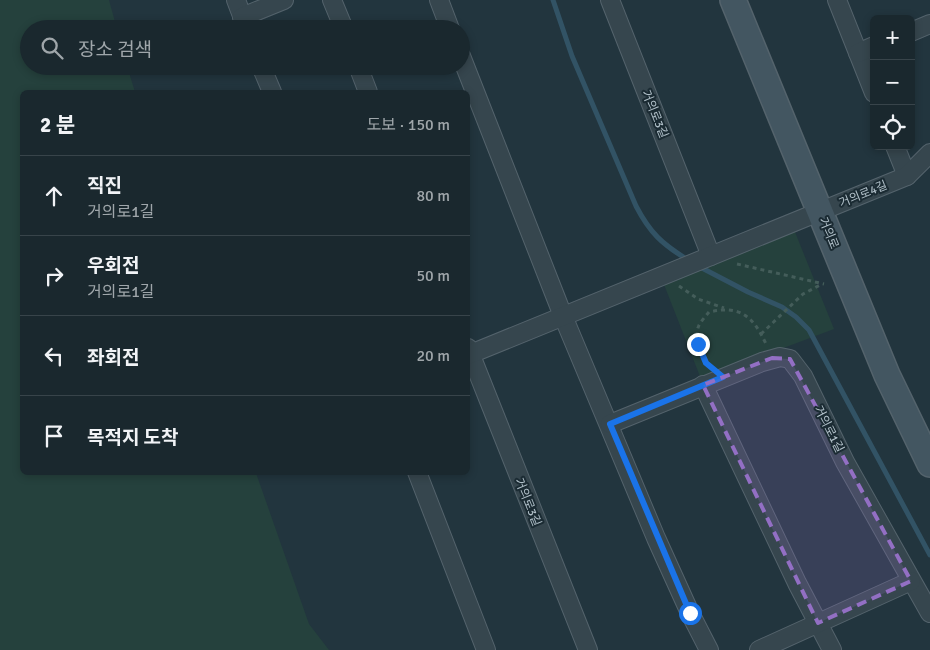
<!DOCTYPE html>
<html lang="ko">
<meta charset="utf-8">
<style>
body{margin:0;font-family:Signika,"Noto Sans KR",sans-serif;background:#233036;color:#f1f3f6}
.controls{position:absolute;right:15px;top:15px;display:grid;overflow:hidden;border-radius:8px;box-shadow:0 2px 8px #0003}
.controls button{width:45px;height:45px;display:grid;place-items:center;padding:0;border:0;border-bottom:1px solid #38444a;background:#1a282e;color:#f1f3f6;font:25px sans-serif}
.stop{position:absolute;width:15px;height:15px;margin:-11px;border:4px solid #1a73e8;border-radius:50%;background:#fff}
.stop.end{background:#1a73e8;border-color:#fff;box-shadow:0 1px 5px #0008}
.list{margin:0;padding:0;list-style:none}
h2{display:flex;justify-content:space-between;align-items:center;height:65px;margin:0;padding:0 20px;font-size:21px}
h2 small{font-size:16px;font-weight:400;color:#9fa6aa}
.list li{display:grid;grid-template-columns:32px 1fr auto;gap:15px;align-items:center;box-sizing:border-box;height:80px;padding:0 20px;border-top:1px solid #38444a}
.list b{display:block;font-size:19px;white-space:nowrap}
.list p{margin:0;font-size:16px;white-space:nowrap;color:#9fa6aa}
.list em{font-size:16px;font-style:normal;color:#9fa6aa}
.icon{flex:none;width:28px;height:28px;fill:none;stroke:currentColor;stroke-width:2;stroke-linecap:round;stroke-linejoin:round}
.map{position:relative;flex:none;width:930px;height:650px;overflow:hidden}
.search{position:absolute;background:#1a282e;box-shadow:0 2px 8px #0003;left:20px;top:20px;width:450px;height:55px;display:flex;align-items:center;gap:12px;box-sizing:border-box;padding:0 18px;border-radius:28px;color:#9fa6aa;font-size:19px}
.panel{position:absolute;background:#1a282e;box-shadow:0 2px 8px #0003;left:20px;top:90px;width:450px;height:385px;border-radius:8px}
.map>svg:first-child{display:block}
.green{fill:#25413d}
.lines{fill:none;stroke-linecap:round;stroke-linejoin:round}
.stream{stroke:#325365;stroke-width:5}
.street-casing{stroke:#54636c;stroke-width:20}
.secondary-casing{stroke:#54636c;stroke-width:28}
.path{stroke:#445d5a;stroke-width:3;stroke-dasharray:4 4;stroke-linecap:butt}
.street{stroke:#36464e;stroke-width:18}
.secondary{stroke:#435661;stroke-width:25}
.route{stroke:#1a73e8;stroke-width:6}
.marked{fill:#936fc4;fill-opacity:0.2;stroke:#936fc4;stroke-width:4;stroke-dasharray:10 6;stroke-linejoin:round}
.labels{text-anchor:middle;stroke-width:4;stroke-linejoin:round;paint-order:stroke}
.street-label{font-size:12px;fill:#b1c0c9;stroke:#1b2b33}
</style>
<div class="map">
<svg width="930" height="650" viewBox="0 0 930 650">
<rect width="100%" height="100%" fill="#22353e"/>
<!-- green -->
<g class="green">
<polygon points="0,0 109,0 117,29 29,29 29,66 127,66 135,92 22,92 22,472 256,473 309,624 329,650 0,650"/>
<polygon points="793,227 834,329 701,379 663,282"/>
</g>
<g class="lines">
<!-- stream -->
<g class="stream">
<path d="M553 0 572 56 636 206C650 233 662 244 688 260"/>
<polyline points="698,266 748,292 782,307 796,317 809,330 930,555"/>
</g>
<!-- street casing -->
<g class="street-casing">
<g id="street">
<polyline points="236,0 247,29"/>
<polyline points="332,0 344,29"/>
<polyline points="439,0 450,29"/>
<polyline points="610,0 711,256"/>
<polyline points="837,0 874,93"/>
<polyline points="242,17 284,0"/>
<polyline points="911,32 930,24"/>
<polyline points="858,53 874,46"/>
<polyline points="461,56 563,316 656,538 690,613 709,650"/>
<polyline points="261,66 272,92"/>
<polyline points="358,66 368,92"/>
<polyline points="895,146 907,176"/>
<polyline points="468,348 588,650"/>
<polyline points="468,355 907,176 930,153"/>
<polyline points="703,385 797,583 832,650"/>
<polyline points="610,424 762,362 780,357 790,359 803,376 845,462 930,613"/>
<polyline points="417,472 486,650"/>
<polyline points="759,650 911,581"/>
</g>
</g>
<!-- secondary casing -->
<g class="secondary-casing">
<polyline id="secondary" points="733,0 887,375 930,464"/>
</g>
<!-- path -->
<g class="path">
<polyline points="737,264 824,284"/>
<polyline points="679,286 698,299 724,308"/>
<polyline points="761,334 803,294 822,284"/>
<path d="M710 365C701 358 695 339 698 328 699 323 706 316 709 312 740 305 753 316 766 344"/>
</g>
<!-- street -->
<use href="#street" class="street"/>
<!-- secondary -->
<use href="#secondary" class="secondary"/>
</g>
<g class="lines">
<!-- route -->
<polyline class="route" points="690,613 610,424 723,377 706,363 698,344"/>
</g>
<!-- marked area -->
<path class="marked" d="M772 358 790 359 911 581 818 623 703 385Z"/>
<g class="labels">
<!-- street labels -->
<g class="street-label">
<text transform="translate(655 114) rotate(68)" y="4">거의로3길</text>
<text transform="translate(863 194) rotate(-22)" y="4">거의로4길</text>
<text transform="translate(829 233) rotate(68)" y="4">거의로</text>
<text transform="translate(829 429) rotate(63)" y="4">거의로1길</text>
<text transform="translate(528 502) rotate(68)" y="4">거의로3길</text>
</g>
</g>
</svg>
<div class="controls">
<button>+</button>
<button>−</button>
<button><svg class="icon" aria-label="locate" viewBox="0 0 24 24"><circle cx="12" cy="12" r="6"/><path d="M12 2v4M12 18v4M2 12h4M18 12h4"/></svg></button>
</div>
<div class="stop" style="left:690px;top:613px"></div>
<div class="stop end" style="left:698px;top:344px"></div>
<div class="search"><svg class="icon" aria-label="search" viewBox="0 0 24 24"><circle cx="10" cy="10" r="6"/><path d="M15 15l6 6"/></svg>장소 검색</div>
<section class="panel">
<h2>2 분<small>도보 · 150 m</small></h2>
<ul class="list">
<li><svg class="icon" aria-label="ahead" viewBox="0 0 24 24"><path d="M12 20V5M6 11l6-6 6 6"/></svg><div><b>직진</b><p>거의로1길</p></div><em>80 m</em></li>
<li><svg class="icon" aria-label="right" viewBox="0 0 24 24"><path d="M7 20v-9h11M14 6l5 5-5 5"/></svg><div><b>우회전</b><p>거의로1길</p></div><em>50 m</em></li>
<li><svg class="icon" aria-label="left" viewBox="0 0 24 24"><path d="M17 20v-9H6M10 6l-5 5 5 5"/></svg><div><b>좌회전</b></div><em>20 m</em></li>
<li><svg class="icon" aria-label="arrive" viewBox="0 0 24 24"><path d="M6 21V4h12l-3 4 3 4H6"/></svg><div><b>목적지 도착</b></div></li>
</ul>
</section>
</div>
